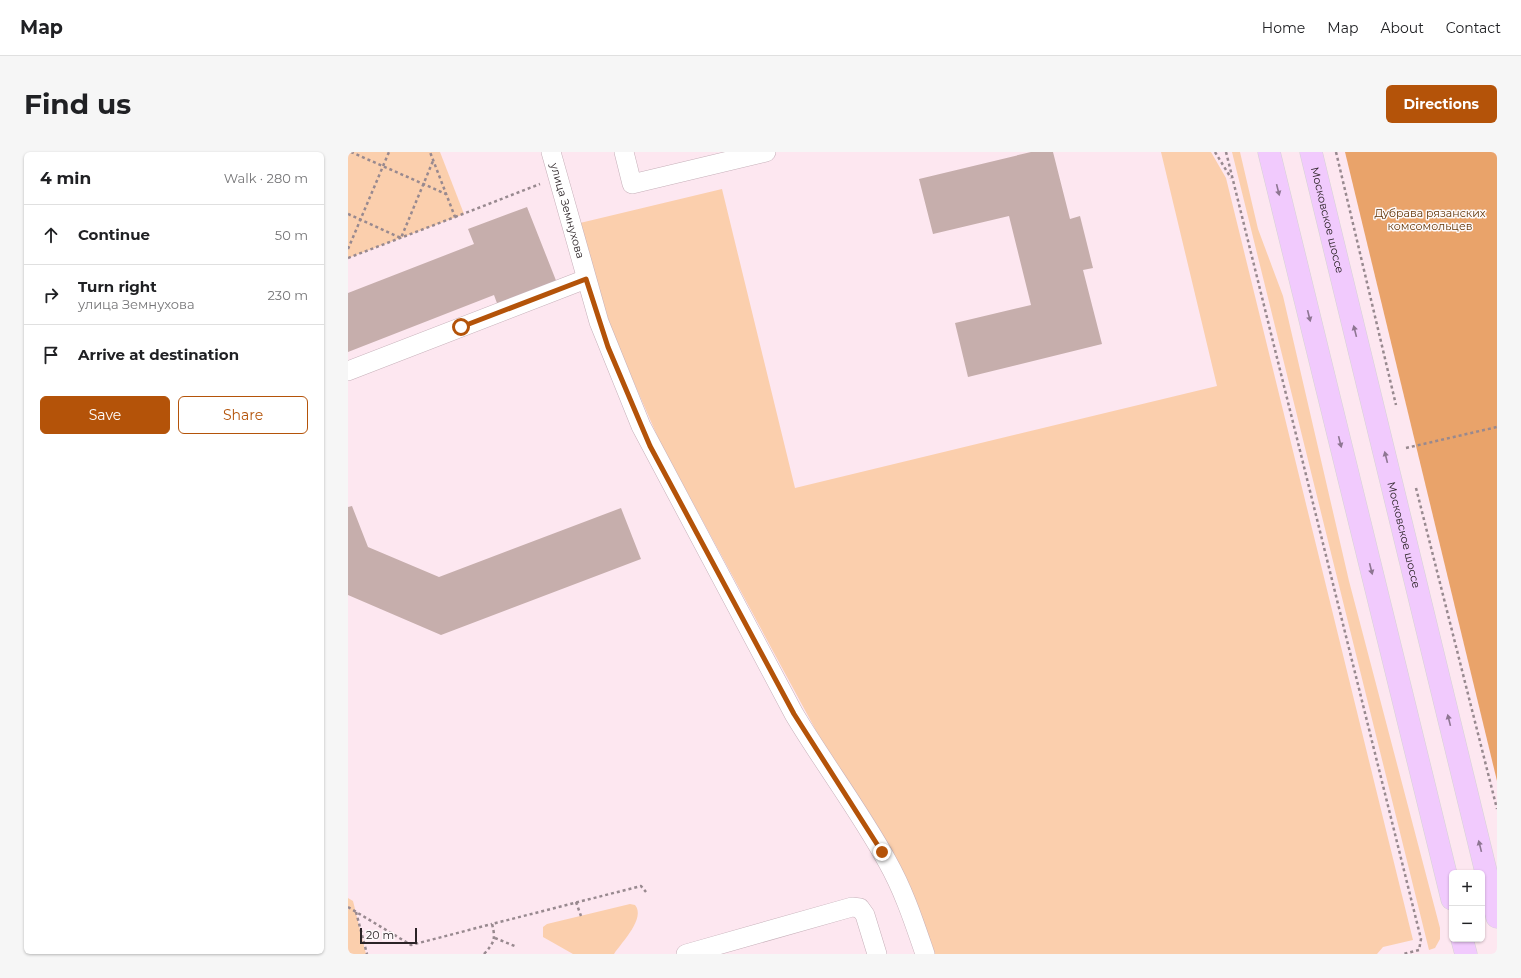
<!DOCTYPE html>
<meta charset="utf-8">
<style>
body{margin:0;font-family:Montserrat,sans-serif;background:#f6f6f6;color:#202124}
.controls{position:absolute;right:12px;bottom:12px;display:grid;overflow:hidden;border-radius:6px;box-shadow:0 1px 3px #0004}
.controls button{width:36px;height:36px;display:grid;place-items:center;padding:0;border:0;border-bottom:1px solid #e0e0e0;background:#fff;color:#202124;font:20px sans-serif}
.scale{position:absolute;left:12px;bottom:10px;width:57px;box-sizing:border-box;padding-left:4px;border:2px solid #2b2326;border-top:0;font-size:11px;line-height:14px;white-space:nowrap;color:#2b2326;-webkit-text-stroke:3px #fefafb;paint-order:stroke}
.stop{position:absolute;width:12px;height:12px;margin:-9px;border:3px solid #b45309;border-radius:50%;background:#fff}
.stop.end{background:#b45309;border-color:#fff;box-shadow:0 1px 4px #0008}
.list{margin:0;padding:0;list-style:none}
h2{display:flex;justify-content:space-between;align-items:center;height:52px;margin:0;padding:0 16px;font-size:17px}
h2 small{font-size:13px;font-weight:400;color:#757577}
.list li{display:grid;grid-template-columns:26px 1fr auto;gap:12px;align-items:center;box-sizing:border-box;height:60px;padding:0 16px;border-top:1px solid #e0e0e0}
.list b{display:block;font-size:15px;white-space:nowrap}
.list p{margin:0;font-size:13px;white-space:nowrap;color:#757577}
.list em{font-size:13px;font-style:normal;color:#757577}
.actions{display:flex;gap:8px;padding:12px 16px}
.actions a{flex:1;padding:9px 0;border:1px solid #b45309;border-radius:6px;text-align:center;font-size:14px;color:#b45309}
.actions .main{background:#b45309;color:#fff}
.icon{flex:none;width:22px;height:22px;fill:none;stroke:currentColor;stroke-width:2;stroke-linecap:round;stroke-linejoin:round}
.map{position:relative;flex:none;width:1149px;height:802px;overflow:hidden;border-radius:6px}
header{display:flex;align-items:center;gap:24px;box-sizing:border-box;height:56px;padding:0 20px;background:#fff;border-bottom:1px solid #e0e0e0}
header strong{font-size:19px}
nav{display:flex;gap:22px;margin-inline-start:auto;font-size:14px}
.intro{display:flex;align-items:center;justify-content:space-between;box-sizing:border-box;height:96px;padding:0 24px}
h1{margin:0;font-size:28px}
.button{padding:10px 18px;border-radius:6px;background:#b45309;color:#fff;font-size:14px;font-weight:700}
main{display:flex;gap:24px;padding:0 24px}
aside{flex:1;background:#fff;border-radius:6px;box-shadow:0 1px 3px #0004}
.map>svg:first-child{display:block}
.green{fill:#fbcfad}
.forest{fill:#e9a36a}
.building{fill:#c6aeac}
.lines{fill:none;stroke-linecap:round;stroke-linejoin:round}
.minor-casing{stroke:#c6b0b9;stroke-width:20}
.major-casing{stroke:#d5d3d4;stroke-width:23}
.path{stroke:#98898f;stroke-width:2.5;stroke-dasharray:3 3;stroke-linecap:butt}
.minor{stroke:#fff;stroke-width:19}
.major{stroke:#f1cafd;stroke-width:22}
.oneway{fill:#8e7692}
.route{stroke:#b45309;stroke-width:5}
.labels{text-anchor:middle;stroke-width:3;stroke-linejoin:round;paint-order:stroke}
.street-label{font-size:11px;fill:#2b2326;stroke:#fefafb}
.park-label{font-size:11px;fill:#603305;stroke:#fefafb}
</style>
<header>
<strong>Map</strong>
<nav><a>Home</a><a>Map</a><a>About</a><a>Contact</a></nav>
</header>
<div class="intro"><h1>Find us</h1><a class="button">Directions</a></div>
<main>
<aside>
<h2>4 min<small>Walk · 280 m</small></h2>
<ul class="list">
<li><svg class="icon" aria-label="ahead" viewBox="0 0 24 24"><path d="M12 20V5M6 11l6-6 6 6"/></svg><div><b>Continue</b></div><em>50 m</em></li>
<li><svg class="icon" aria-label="right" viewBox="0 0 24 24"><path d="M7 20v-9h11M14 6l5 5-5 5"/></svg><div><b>Turn right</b><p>улица Земнухова</p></div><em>230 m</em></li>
<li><svg class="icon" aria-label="arrive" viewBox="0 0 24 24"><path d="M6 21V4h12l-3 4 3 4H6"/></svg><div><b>Arrive at destination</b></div></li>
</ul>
<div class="actions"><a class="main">Save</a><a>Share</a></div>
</aside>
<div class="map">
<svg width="1149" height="802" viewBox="0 0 1149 802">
<rect width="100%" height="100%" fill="#fde7f0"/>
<!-- green -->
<g class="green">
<polygon points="0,0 92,0 116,62 0,106"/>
<polygon points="813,0 863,0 878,26 1065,788 1035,795 1029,802 585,802 549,708 526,668 472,586 311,288 263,178 232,71 374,37 447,336 869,234"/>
<polygon points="884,0 892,0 910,77 935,144 1001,429 1092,776 1092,787 1087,796 1081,798"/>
<polygon points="0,746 5,749 18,802 0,802"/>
<path d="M282 752 287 753C298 766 274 790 266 802H225L195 785V775L199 772Z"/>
</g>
<!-- forest -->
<polygon class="forest" points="997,0 1149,0 1149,629"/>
<!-- building -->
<g class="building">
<polygon points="683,0 705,0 722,67 732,64 745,116 735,118 754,192 620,225 607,171 683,153 661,64 585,82 571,27"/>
<polygon points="179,55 209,131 150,154 146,143 0,200 0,141 126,92 120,77"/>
<polygon points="4,354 20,395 91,425 273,356 293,407 93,483 0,443 0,355"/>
</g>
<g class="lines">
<!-- minor casing -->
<g class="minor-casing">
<g id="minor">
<path id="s1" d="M203 0 251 170 293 274 446 562C476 612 511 658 539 709 556 739 566 770 577 802"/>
<polyline points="276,0 284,32 418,0"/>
<polyline points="0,219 238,127"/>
<polyline points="338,802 504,755 512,756 517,763 529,802"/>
</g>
</g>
<!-- major casing -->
<g class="major-casing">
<g id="major">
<polyline points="921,0 1104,747"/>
<path id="s2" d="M963 0 1149 765"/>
<polyline points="1114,787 1118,802"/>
</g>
</g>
<!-- path -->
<g class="path">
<polyline points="3,0 98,42"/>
<polyline points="867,0 883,26"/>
<polyline points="878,0 1073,787 1071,798 1055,802"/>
<polyline points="988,0 1048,253"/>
<polyline points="0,62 53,86 85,9"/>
<polyline points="107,65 192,32"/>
<polyline points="0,97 41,0"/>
<polyline points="0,106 107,65 82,0"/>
<polyline points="1058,296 1149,275"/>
<polyline points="1068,336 1149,657"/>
<polyline points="228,750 233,764"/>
<polyline points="0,755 63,793 144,772"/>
<polyline points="8,760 19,802"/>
<polyline points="147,786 169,795"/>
<path d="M136 802C146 791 148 787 144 772L293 734 298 740"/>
</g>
<!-- minor -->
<use href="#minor" class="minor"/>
<!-- major -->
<use href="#major" class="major"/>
</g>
<!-- one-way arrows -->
<defs><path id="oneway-solid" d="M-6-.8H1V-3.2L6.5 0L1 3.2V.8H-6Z"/></defs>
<g class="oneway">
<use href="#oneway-solid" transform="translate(930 38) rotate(76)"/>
<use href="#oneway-solid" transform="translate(961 164) rotate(76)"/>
<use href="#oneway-solid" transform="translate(1007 179) rotate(-104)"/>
<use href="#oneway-solid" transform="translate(992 290) rotate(76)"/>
<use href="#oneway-solid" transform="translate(1038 305) rotate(-104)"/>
<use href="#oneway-solid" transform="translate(1023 417) rotate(76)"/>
<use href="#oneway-solid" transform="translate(1101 568) rotate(-104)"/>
<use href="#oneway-solid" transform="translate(1132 694) rotate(-104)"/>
</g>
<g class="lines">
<!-- route -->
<polyline class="route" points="113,175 238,127 260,195 302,294 446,562 534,700"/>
</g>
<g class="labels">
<!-- street labels -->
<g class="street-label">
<text dy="4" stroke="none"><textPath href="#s1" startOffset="61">улица Земнухова</textPath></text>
<text dy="4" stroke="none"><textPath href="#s2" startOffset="70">Московское шоссе</textPath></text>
<text dy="4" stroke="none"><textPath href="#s2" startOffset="394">Московское шоссе</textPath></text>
</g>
<!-- park labels -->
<g class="park-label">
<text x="1082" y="65">Дубрава рязанских<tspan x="1082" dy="13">комсомольцев</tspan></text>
</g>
</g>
</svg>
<div class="controls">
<button>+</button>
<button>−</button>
</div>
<div class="scale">20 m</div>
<div class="stop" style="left:113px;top:175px"></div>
<div class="stop end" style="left:534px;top:700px"></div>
</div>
</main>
